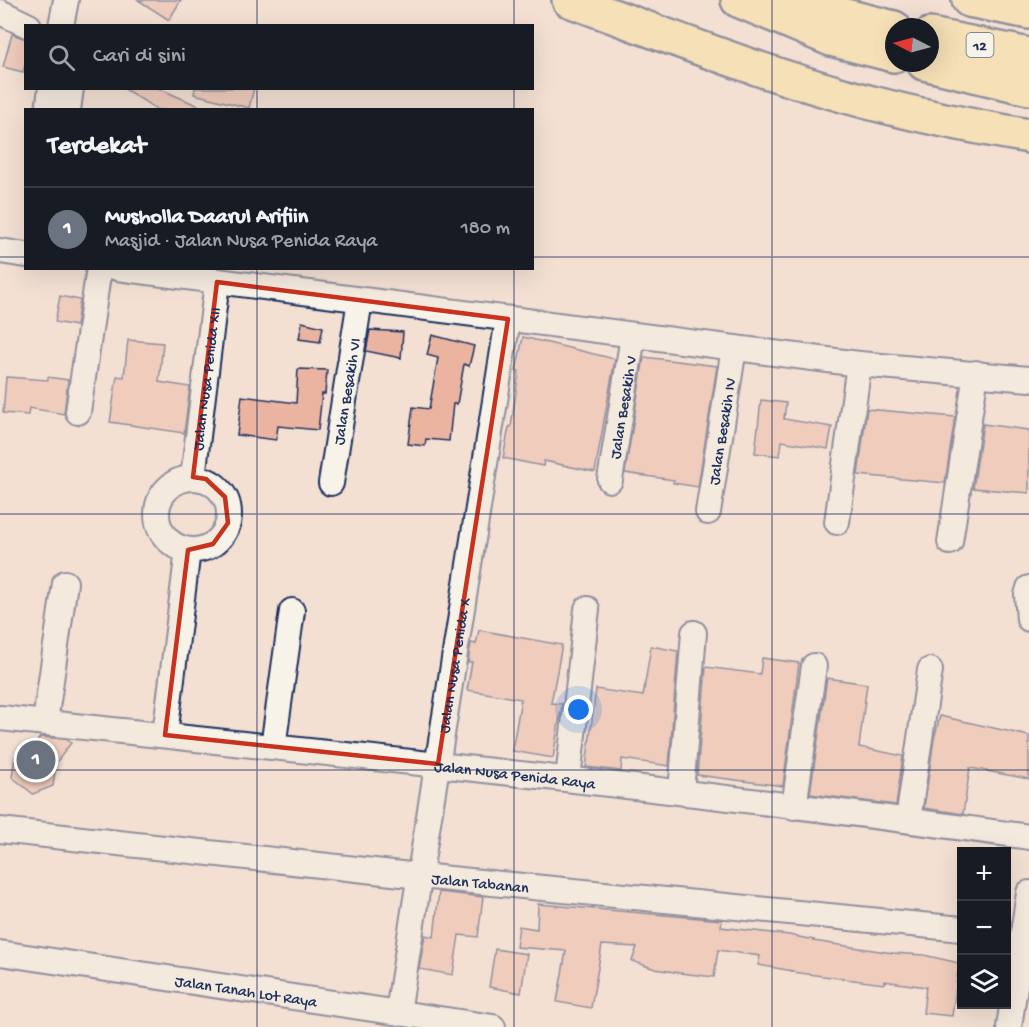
<!DOCTYPE html>
<html lang="id">
<meta charset="utf-8">
<style>
body{margin:0;font-family:"Gochi Hand",sans-serif;background:#242831;color:#f1f3f6}
.controls{position:absolute;right:18px;bottom:18px;display:grid;overflow:hidden;border-radius:0px;box-shadow:0 6px 24px #0002}
.controls button{width:54px;height:54px;display:grid;place-items:center;padding:0;border:0;border-bottom:2px solid #363941;background:#171b24;color:#f1f3f6;font:30px sans-serif}
.compass{position:absolute;left:885px;top:18px;width:54px;height:54px;border-radius:50%;background:#171b24;box-shadow:0 6px 24px #0002;rotate:276deg}
.you{position:absolute;left:579px;top:710px;width:21px;height:21px;margin:-15px;border:4px solid #fff;border-radius:50%;background:#1a73e8;box-shadow:0 0 0 9px #1a73e833}
.badge{display:grid;place-items:center;width:39px;height:39px;border-radius:50%;background:#c8321e;color:#fff;font-size:20px;font-weight:700}
.pin{position:absolute;translate:-50% -50%;border:3px solid #fff;box-shadow:0 2px 6px #0006}
.list{margin:0;padding:0;list-style:none}
h2{display:flex;justify-content:space-between;align-items:center;height:78px;margin:0;padding:0 24px;font-size:26px}
h2 small{font-size:20px;font-weight:400;color:#9ea1a6}
.list li{display:grid;grid-template-columns:39px 1fr auto;gap:18px;align-items:center;box-sizing:border-box;height:84px;padding:0 24px;border-top:2px solid #363941}
.list b{display:block;font-size:22px;white-space:nowrap}
.list p{margin:0;font-size:20px;white-space:nowrap;color:#9ea1a6}
.list em{font-size:20px;font-style:normal;color:#9ea1a6}
.icon{flex:none;width:33px;height:33px;fill:none;stroke:currentColor;stroke-width:2;stroke-linecap:round;stroke-linejoin:round}
.map{position:relative;flex:none;width:1029px;height:1027px;overflow:hidden}
.search{position:absolute;background:#171b24;box-shadow:0 6px 24px #0002;left:24px;top:24px;width:510px;height:66px;display:flex;align-items:center;gap:15px;box-sizing:border-box;padding:0 21px;border-radius:0px;color:#9ea1a6;font-size:22px}
.panel{position:absolute;background:#171b24;box-shadow:0 6px 24px #0002;left:24px;top:108px;width:510px;height:162px;border-radius:0px}
.map>svg:first-child{display:block}
.building{fill:#ebb4a1;stroke:#1b2f5e;stroke-width:1.5}
.lines{fill:none;stroke-linecap:round;stroke-linejoin:round}
.minor-casing{stroke:#1b2f5e;stroke-width:28}
.highway-casing{stroke:#1b2f5e;stroke-width:38}
.minor{stroke:#f7f3e8;stroke-width:24}
.highway{stroke:#fadf96;stroke-width:33}
.marked{fill:none;stroke:#c8321e;stroke-width:4.5;stroke-linejoin:round}
.grid{fill:none;stroke:#1b2f5e;stroke-width:1.5;stroke-opacity:0.55}
.labels{text-anchor:middle;stroke-width:4.5;stroke-linejoin:round;paint-order:stroke}
.shield{fill:#f7f3e8;stroke:#5d6a87;stroke-width:1.5}
.shield-label{font-size:15px;font-weight:bold;fill:#1b2f5e}
.street-label{font-size:16px;fill:#1b2f5e;stroke:#f7f3e8}
</style>
<div class="map">
<svg width="1029" height="1027" viewBox="0 0 1029 1027">
<rect width="100%" height="100%" fill="#f3e0d3"/>
<filter id="ink" filterUnits="userSpaceOnUse"><feTurbulence type="fractalNoise" baseFrequency=".0167" numOctaves="2"/><feDisplacementMap in="SourceGraphic" scale="12" xChannelSelector="R" yChannelSelector="G"/><feConvolveMatrix kernelMatrix="1 2 1 2 8 2 1 2 1" color-interpolation-filters="sRGB"/></filter>
<g filter="url(#ink)">
<!-- building -->
<g class="building">
<polygon points="138,0 181,0 169,20"/>
<polygon points="12,34 26,39 26,62 23,72 3,67"/>
<polygon points="123,88 158,88 208,110 158,110"/>
<polygon points="195,88 254,88 249,108 194,94"/>
<polygon points="60,296 80,300 76,326 55,322"/>
<polygon points="302,322 323,327 320,342 299,339"/>
<polygon points="370,330 403,332 401,358 366,351"/>
<polygon points="432,335 474,346 469,366 464,364 457,404 453,404 449,441 426,439 425,446 408,444 413,407 429,409 438,358 427,355"/>
<polygon points="523,337 615,359 595,472 544,461 543,466 503,458 509,427 511,427 519,371 516,371"/>
<polygon points="128,340 163,343 159,382 190,387 184,433 110,422 117,376 124,377"/>
<polygon points="644,357 717,366 698,487 673,483 674,480 625,473"/>
<polygon points="298,369 327,370 325,394 322,394 318,430 278,426 276,440 237,435 242,396 296,403"/>
<polygon points="6,377 48,380 48,377 68,380 64,414 29,408 28,415 3,413"/>
<polygon points="761,400 786,403 784,419 832,427 828,449 782,441 780,456 755,453"/>
<polygon points="867,409 955,417 945,483 858,475"/>
<polygon points="983,424 1029,430 1029,493 973,488"/>
<polygon points="479,630 562,645 551,703 562,704 553,758 512,751 521,699 467,690 472,662 468,662 471,643 476,644"/>
<polygon points="651,646 678,651 669,766 622,759 621,771 586,767 596,689 643,696"/>
<polygon points="762,658 799,663 783,786 697,775 706,667 760,674"/>
<polygon points="827,678 867,684 859,747 903,756 896,805 810,794"/>
<polygon points="940,716 1029,736 1029,779 970,768 963,814 924,808 934,739"/>
<polygon points="40,737 66,739 71,743 56,763 53,786 33,794 12,777 15,757 33,748"/>
<polygon points="439,892 483,897 478,937 459,935 453,975 419,969 425,935 434,937"/>
<polygon points="538,904 722,920 721,927 789,935 814,940 813,941 893,953 924,955 959,963 952,1016 923,1013 926,987 884,981 884,984 792,972 793,971 758,965 760,956 718,950 714,977 680,973 655,969 632,961 637,947 602,945 591,1008 557,1002 566,951 516,947 519,926 537,929"/>
<polygon points="495,949 527,954 521,993 489,987"/>
</g>
<g class="lines">
<!-- minor casing -->
<g class="minor-casing">
<g id="minor">
<polyline points="0,12 29,26"/>
<polyline points="61,26 66,0"/>
<polyline points="48,110 51,88"/>
<polyline points="68,110 71,88"/>
<polyline points="0,251 26,255"/>
<polyline points="117,268 859,364 1029,379"/>
<polyline points="78,412 99,268"/>
<path id="s1" d="M193 477 217 282"/>
<circle cx="193" cy="514" r="36"/>
<path id="s2" d="M610 480 633 336"/>
<path id="s3" d="M331 483 360 300"/>
<path id="s4" d="M708 512 734 348"/>
<polyline points="837,522 859,364"/>
<polyline points="950,542 976,373"/>
<polyline points="1029,588 1027,595 1029,619"/>
<path id="s5" d="M0 718C343 755 687 789 1029 837"/>
<polyline points="45,722 65,583"/>
<polyline points="165,735 188,550"/>
<polyline points="273,747 292,611"/>
<polyline points="568,779 587,609"/>
<polyline points="681,792 694,633"/>
<polyline points="794,807 814,666"/>
<polyline points="908,820 930,670"/>
<path id="s6" d="M0 830 420 876 962 929"/>
<path id="s7" d="M0 953 493 1027"/>
<path id="s8" d="M398 1012 508 319"/>
<polyline points="1009,1027 1029,893"/>
</g>
</g>
<!-- highway casing -->
<g class="highway-casing">
<g id="highway">
<path d="M569 0C668 36 766 75 868 102 921 116 975 127 1029 136"/>
<polyline points="738,0 831,39 894,55"/>
<polyline points="969,0 1029,12"/>
<polyline points="785,1 894,28"/>
<polyline points="930,35 1029,55"/>
<polyline points="924,63 1029,88"/>
</g>
</g>
<!-- minor -->
<use href="#minor" class="minor"/>
<!-- highway -->
<use href="#highway" class="highway"/>
</g>
</g>
<!-- marked area -->
<path d="M0 0H1029V1027H0ZM217 282 508 319 438 764 165 735 188 550 213 544 228 523 225 497 206 479 193 477Z" fill="#f3e0d3" fill-opacity=".55" fill-rule="evenodd"/>
<path class="marked" d="M217 282 508 319 438 764 165 735 188 550 213 544 228 523 225 497 206 479 193 477Z"/>
<!-- grid -->
<path class="grid" d="M257 0V26M514 0V26M772 0V1027M257 88V110M514 88V110M0 257H26M532 257H1029M257 268V1027M514 268V1027M0 514H1029M0 770H1029"/>
<g class="labels">
<!-- shield labels -->
<rect class="shield" x="966.5" y="33" width="27" height="24" rx="4.5"/>
<g class="shield-label">
<text x="980" y="50">12</text>
</g>
<!-- street labels -->
<g class="street-label">
<text dy="6" stroke="none"><textPath href="#s1" startOffset="99">Jalan Nusa Penida XII</textPath></text>
<text dy="6" stroke="none"><textPath href="#s3" startOffset="93">Jalan Besakih VI</textPath></text>
<text dy="6" stroke="none"><textPath href="#s2" startOffset="74">Jalan Besakih V</textPath></text>
<text dy="6" stroke="none"><textPath href="#s4" startOffset="82">Jalan Besakih IV</textPath></text>
<text dy="6" stroke="none"><textPath href="#s8" startOffset="351">Jalan Nusa Penida X</textPath></text>
<text dy="6" stroke="none"><textPath href="#s5" startOffset="518">Jalan Nusa Penida Raya</textPath></text>
<text dy="6" stroke="none"><textPath href="#s6" startOffset="483">Jalan Tabanan</textPath></text>
<text dy="6" stroke="none"><textPath href="#s7" startOffset="249">Jalan Tanah Lot Raya</textPath></text>
</g>
</g>
</svg>
<div class="controls">
<button>+</button>
<button>−</button>
<button><svg class="icon" aria-label="layers" viewBox="0 0 24 24"><path d="M12 4l9 5-9 5-9-5zM3 14l9 5 9-5"/></svg></button>
</div>
<svg class="compass" viewBox="-18 -18 36 36"><path d="M0-13l5 13h-10z" fill="#e53935"/><path d="M0 13l5-13h-10z" fill="#9ea1a6"/></svg>
<div class="you"></div>
<div class="pin badge" style="left:36px;top:760px;background:#6b7280">1</div>
<div class="search"><svg class="icon" aria-label="search" viewBox="0 0 24 24"><circle cx="10" cy="10" r="6"/><path d="M15 15l6 6"/></svg>Cari di sini</div>
<section class="panel">
<h2>Terdekat<small></small></h2>
<ul class="list">
<li><span class="badge" style="background:#6b7280">1</span><div><b>Musholla Daarul Arifiin</b><p>Masjid · Jalan Nusa Penida Raya</p></div><em>180 m</em></li>
</ul>
</section>
</div>
